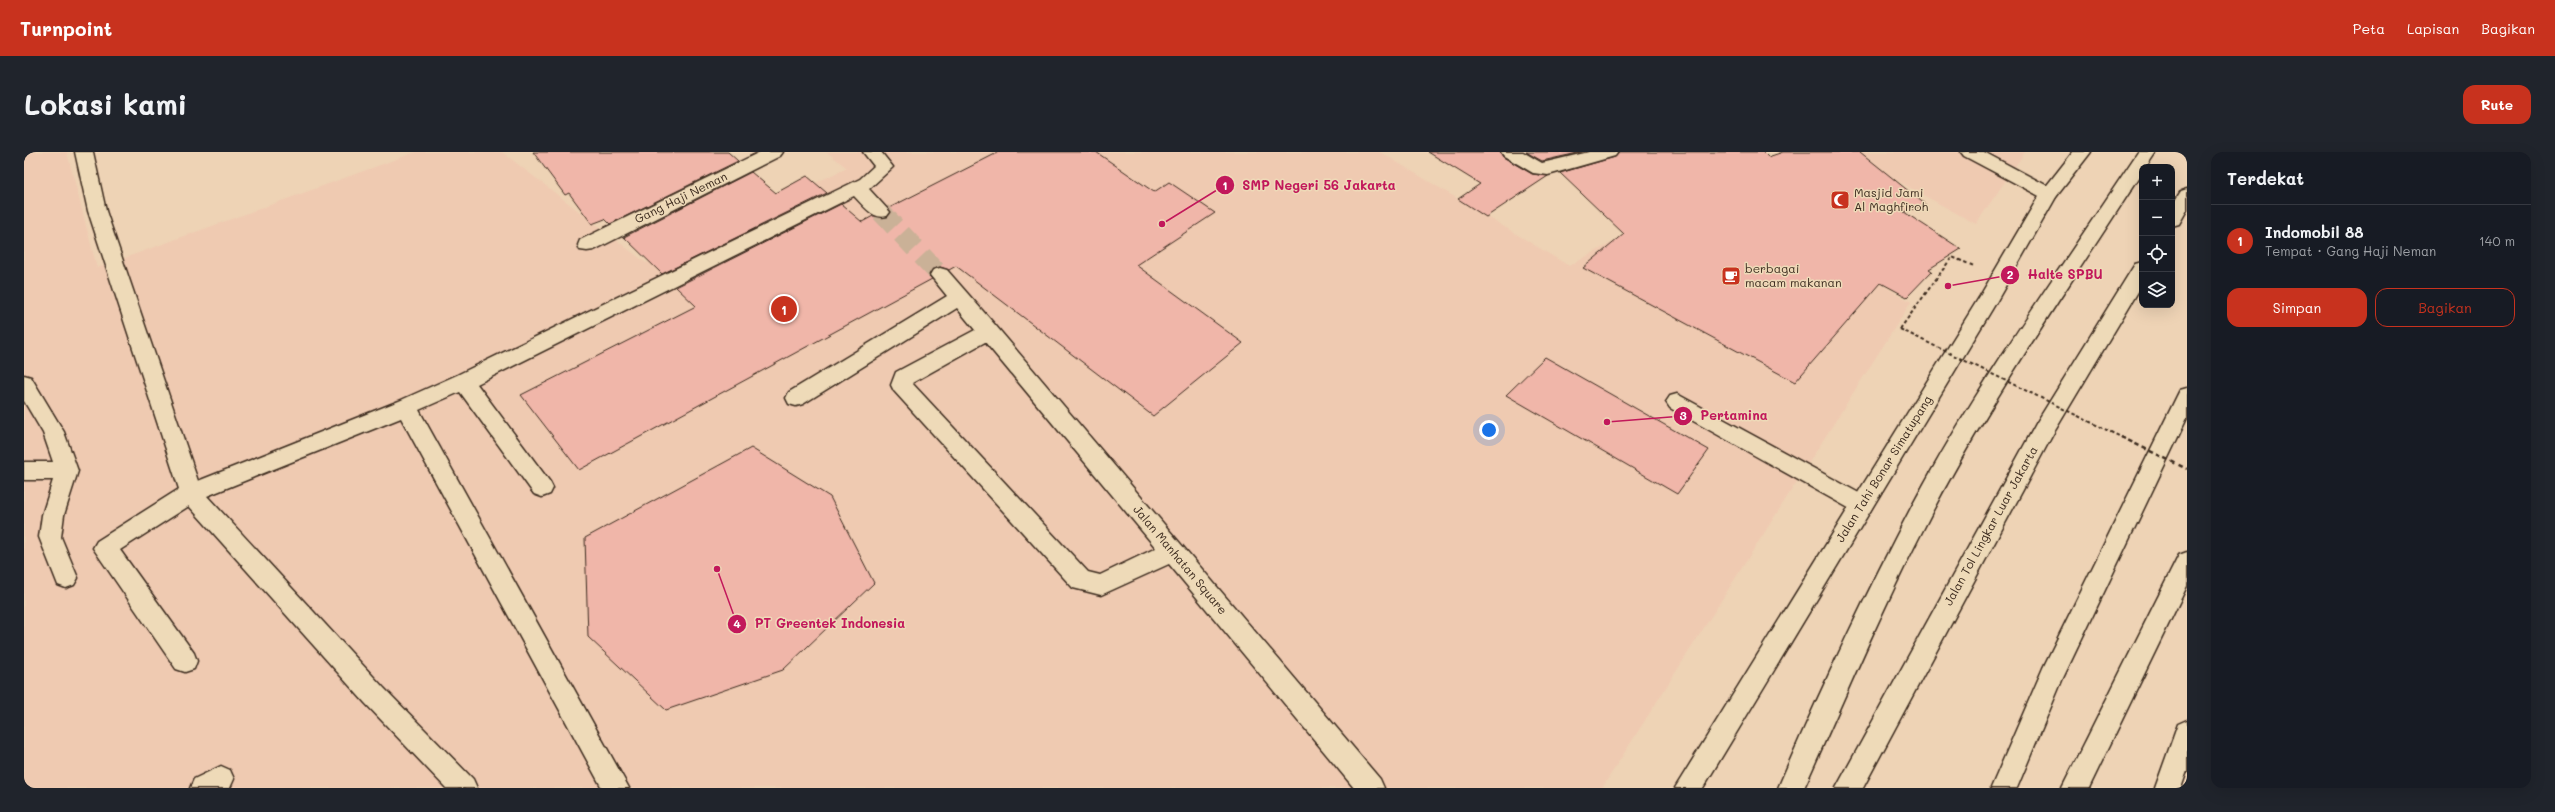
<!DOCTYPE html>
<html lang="id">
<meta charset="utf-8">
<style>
body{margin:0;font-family:Mali,sans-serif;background:#20242c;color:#f1f3f6}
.controls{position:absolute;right:12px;top:12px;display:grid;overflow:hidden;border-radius:8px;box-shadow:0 4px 16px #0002}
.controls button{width:36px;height:36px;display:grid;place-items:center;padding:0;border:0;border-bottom:1px solid #363941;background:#171b24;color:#f1f3f6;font:20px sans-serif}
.you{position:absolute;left:1465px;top:278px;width:14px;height:14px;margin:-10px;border:3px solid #fff;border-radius:50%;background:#1a73e8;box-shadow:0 0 0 6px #1a73e833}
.badge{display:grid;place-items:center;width:26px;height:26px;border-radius:50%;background:#c8321e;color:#fff;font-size:13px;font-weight:700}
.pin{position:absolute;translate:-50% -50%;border:2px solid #fff;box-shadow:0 1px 4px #0006}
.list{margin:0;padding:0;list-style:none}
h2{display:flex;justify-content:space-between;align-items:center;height:52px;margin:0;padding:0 16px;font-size:17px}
h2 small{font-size:13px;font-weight:400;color:#9ea1a6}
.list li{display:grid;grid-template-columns:26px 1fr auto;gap:12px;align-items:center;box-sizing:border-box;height:72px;padding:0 16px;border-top:1px solid #363941}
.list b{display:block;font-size:15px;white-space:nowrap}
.list p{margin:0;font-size:13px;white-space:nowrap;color:#9ea1a6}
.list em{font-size:13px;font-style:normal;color:#9ea1a6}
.actions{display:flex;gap:8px;padding:12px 16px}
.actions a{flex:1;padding:9px 0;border:1px solid #c8321e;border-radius:12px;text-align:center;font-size:14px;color:#c8321e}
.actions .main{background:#c8321e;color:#fff}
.icon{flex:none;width:22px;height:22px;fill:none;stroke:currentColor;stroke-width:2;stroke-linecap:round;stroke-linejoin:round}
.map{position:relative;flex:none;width:2163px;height:636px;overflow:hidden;border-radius:12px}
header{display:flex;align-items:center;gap:24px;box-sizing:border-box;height:56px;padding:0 20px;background:#c8321e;color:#fff}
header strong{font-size:19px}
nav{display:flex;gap:22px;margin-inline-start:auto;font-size:14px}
.intro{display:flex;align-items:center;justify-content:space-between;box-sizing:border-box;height:96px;padding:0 24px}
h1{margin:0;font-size:28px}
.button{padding:10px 18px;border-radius:12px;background:#c8321e;color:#fff;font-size:14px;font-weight:700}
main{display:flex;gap:24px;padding:0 24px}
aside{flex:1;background:#171b24;border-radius:12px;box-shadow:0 4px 16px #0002}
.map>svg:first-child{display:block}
.built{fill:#efcab1}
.building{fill:#f0b6a9;stroke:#3b2a1e}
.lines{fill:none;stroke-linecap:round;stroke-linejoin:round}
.minor-tunnel{stroke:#cab197;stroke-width:20;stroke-dasharray:20 10;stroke-linecap:butt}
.minor-casing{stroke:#3b2a1e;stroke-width:3}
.highway-casing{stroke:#3b2a1e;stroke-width:3}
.path{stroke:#3b2a1e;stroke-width:2;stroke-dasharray:3.5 2.5;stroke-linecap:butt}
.minor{fill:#eedab8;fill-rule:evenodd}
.highway{fill:#eedab8;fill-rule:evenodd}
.path-bridge-far1{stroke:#3b2a1e;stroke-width:2;stroke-dasharray:3.5 2.5;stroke-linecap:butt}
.path-bridge{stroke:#3b2a1e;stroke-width:2.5;stroke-dasharray:4.5 3.5;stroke-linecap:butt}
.labels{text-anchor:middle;stroke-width:3;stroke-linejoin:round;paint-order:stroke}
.poi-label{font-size:12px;fill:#3b2a1e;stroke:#eedab8;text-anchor:start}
.street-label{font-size:12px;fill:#3b2a1e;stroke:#eedab8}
.leader{fill:none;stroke:#c2185b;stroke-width:1.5}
.callout-dot{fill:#c2185b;stroke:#eedab8;stroke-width:1.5}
.mark-label{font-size:12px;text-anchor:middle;font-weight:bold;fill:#fff}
.callout-label{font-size:13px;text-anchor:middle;font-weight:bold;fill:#c2185b;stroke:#eedab8;stroke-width:3;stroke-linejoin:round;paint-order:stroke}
</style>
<header>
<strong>Turnpoint</strong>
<nav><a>Peta</a><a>Lapisan</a><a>Bagikan</a></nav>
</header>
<div class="intro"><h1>Lokasi kami</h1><a class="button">Rute</a></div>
<main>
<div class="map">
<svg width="2163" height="636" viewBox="0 0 2163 636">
<rect width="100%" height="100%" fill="#eed3b5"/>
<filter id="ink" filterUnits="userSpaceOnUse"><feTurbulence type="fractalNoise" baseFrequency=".025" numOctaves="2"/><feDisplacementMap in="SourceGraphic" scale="8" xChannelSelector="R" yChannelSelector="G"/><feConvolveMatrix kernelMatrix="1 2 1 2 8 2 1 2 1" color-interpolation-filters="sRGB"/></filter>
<g filter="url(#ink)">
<!-- built -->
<g class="built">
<polygon points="0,0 43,0 73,116 392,0 478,0 622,111 823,16 803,0 1356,0 1545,114 1693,33 1887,150 1578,636 0,636"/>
<polygon points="1821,0 2001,0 1952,72"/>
</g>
<!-- building -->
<g class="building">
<polygon points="509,0 704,0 714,9 586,72 581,67 568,72 545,41 541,43"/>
<polygon points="975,0 1072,0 1130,40 1145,30 1191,61 1112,113 1219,191 1129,264 932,114 925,118 916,115 908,117 904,123 908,127 555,318 497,243 672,154 652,135 817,52 838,70 849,64 863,65 868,60 865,56"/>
<polygon points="1404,0 1476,0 1479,5 1508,22 1524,24 1462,65 1434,47 1456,32"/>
<polygon points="1502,0 1558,0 1518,9"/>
<polygon points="1595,0 1739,0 1744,5 1759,0 1836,0 1902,53 1880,60 1937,97 1905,117 1908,119 1883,145 1857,131 1771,230 1559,116 1600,82 1536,21 1591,5"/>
<polygon points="727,20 752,41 783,24 803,41 638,122 600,85"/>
<polygon points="1521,205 1685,298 1653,342 1482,243"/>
<polygon points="727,296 806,345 850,431 759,518 642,558 564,485 561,386"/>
</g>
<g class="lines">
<!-- minor-tunnel -->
<polyline class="minor-tunnel" points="857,60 916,123"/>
<!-- minor casing -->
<g class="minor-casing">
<g id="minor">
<path d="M51 0H69L82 59 174 329 375 249 433 223 836 27 850 14 839 0H857L869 15 845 37 866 60 863 64C849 68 840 54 830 44L453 232 526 330 529 336 526 342 518 345 510 342 436 240 395 258 605 636H578L377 266 183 344 359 535 449 627 453 636H422L341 551 165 354 96 398 170 501 173 509 170 517 161 520 152 517 69 396 73 389 155 337 64 59Z"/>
<polygon points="736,0 759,0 756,4 570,98 563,99 556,98 554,93 556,88"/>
<polygon points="1477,0 1499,0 1518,11 1565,0 1594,0 1591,4 1524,23 1509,21 1480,4"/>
<polygon points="1937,0 1960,0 2031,38 2034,42 2031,46 2019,46 1940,4"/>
<path d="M916 116 923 118 972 174 1356 627 1360 636H1330L1145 412 1077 443 1049 436 870 239 867 233 872 220 951 178 933 156 779 252 772 254 765 252 762 246 765 240 923 144 906 123 909 118ZM961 190 1132 396 1076 423 1064 420 888 231Z"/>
<polygon points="0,223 7,225 40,280 54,319 40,363 37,385 54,426 50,433 42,436 34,433 15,385 18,363 29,328 0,328 0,310 29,310 19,281 0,249"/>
<polygon points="1653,242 1846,347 1849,353 1846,359 1838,362 1830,359 1646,256 1642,250 1646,244"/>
<polygon points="197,614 206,618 210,627 206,636 166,636 170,627"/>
</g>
</g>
<!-- highway casing -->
<g class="highway-casing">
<g id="highway">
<polygon points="2049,0 2067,0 2032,45 1970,154 1679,636 1651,636 1956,144 2016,42"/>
<path d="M2114 0H2132L2122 15H2118V21C2045 134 1968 245 1906 364 1860 452 1821 545 1780 636H1754C1795 541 1840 445 1888 354 1954 231 2037 116 2114 0Z"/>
<polygon points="2163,37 2163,58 2155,72 2148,74 2148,53 2157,39"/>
<polygon points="2118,110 2118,133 2029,282 1839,636 1812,636 2013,270 2111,112"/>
<polygon points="2163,236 2163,266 2039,526 1993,636 1967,636 2019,516 2153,244 2156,238"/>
<polygon points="2163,400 2163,434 2065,636 2038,636 2155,403"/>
<polygon points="2163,568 2163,619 2157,636 2131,636 2154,572"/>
</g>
</g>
<!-- path -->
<polyline class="path" points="1876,177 1928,105 1950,114"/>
<!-- minor -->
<use href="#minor" class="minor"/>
<!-- highway -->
<use href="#highway" class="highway"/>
<!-- path-bridge-far1 -->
<polyline class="path-bridge-far1" points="1876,177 2099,286"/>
<!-- path-bridge -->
<polyline class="path-bridge" points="2097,285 2163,317"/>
</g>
</g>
<!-- icons -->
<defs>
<g id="mosque-square" transform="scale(1)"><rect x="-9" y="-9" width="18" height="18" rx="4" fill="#c8321e" stroke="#eedab8"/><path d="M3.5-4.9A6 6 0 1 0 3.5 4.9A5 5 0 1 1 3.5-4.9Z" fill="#fff"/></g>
<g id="cafe-square" transform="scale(1)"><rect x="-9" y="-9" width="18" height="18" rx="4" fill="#c8321e" stroke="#eedab8"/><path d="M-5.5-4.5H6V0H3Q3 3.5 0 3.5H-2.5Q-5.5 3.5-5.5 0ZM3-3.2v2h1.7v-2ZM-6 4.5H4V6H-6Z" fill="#fff"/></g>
</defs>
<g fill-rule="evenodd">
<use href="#mosque-square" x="1816" y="48"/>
<use href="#cafe-square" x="1707" y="124"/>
</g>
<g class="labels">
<!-- poi labels -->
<g class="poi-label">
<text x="1830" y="45">Masjid Jami<tspan x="1830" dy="14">Al Maghfiroh</tspan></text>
<text x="1721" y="121">berbagai<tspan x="1721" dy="14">macam makanan</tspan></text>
</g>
<!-- street labels -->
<g class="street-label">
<text transform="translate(657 46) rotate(-26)" y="4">Gang Haji Neman</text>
<text transform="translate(1860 317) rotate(-58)" y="4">Jalan Tahi Bonar Simatupang</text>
<text transform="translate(1967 374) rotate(-61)" y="4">Jalan Tol Lingkar Luar Jakarta</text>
<text transform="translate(1156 408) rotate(50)" y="4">Jalan Manhatan Square</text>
</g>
</g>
<!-- callouts -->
<path class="leader" d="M1138 72L1201 33M1924 134L1986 123M1583 270L1659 264M693 417L713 472"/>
<g class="callout-dot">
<circle cx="1138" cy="72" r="4"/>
<circle cx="1924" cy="134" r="4"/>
<circle cx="1583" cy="270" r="4"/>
<circle cx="693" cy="417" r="4"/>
<circle cx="1201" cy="33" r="10"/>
<circle cx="1986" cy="123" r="10"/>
<circle cx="1659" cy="264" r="10"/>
<circle cx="713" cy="472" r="10"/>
</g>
<g class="mark-label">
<text x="1201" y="38">1</text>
<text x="1986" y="127">2</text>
<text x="1659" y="268">3</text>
<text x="713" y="476">4</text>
</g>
<g class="callout-label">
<text x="1295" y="38">SMP Negeri 56 Jakarta</text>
<text x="2041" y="127">Halte SPBU</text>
<text x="1710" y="268">Pertamina</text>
<text x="806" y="476">PT Greentek Indonesia</text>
</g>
</svg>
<div class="controls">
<button>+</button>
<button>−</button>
<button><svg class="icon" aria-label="locate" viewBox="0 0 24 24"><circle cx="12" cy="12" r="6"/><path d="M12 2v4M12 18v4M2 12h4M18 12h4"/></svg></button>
<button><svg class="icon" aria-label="layers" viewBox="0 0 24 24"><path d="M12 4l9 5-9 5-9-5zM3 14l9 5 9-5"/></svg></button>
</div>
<div class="you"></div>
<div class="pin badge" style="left:760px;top:157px">1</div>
</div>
<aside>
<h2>Terdekat<small></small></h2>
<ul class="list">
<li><span class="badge">1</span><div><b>Indomobil 88</b><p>Tempat · Gang Haji Neman</p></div><em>140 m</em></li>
</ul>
<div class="actions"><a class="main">Simpan</a><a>Bagikan</a></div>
</aside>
</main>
